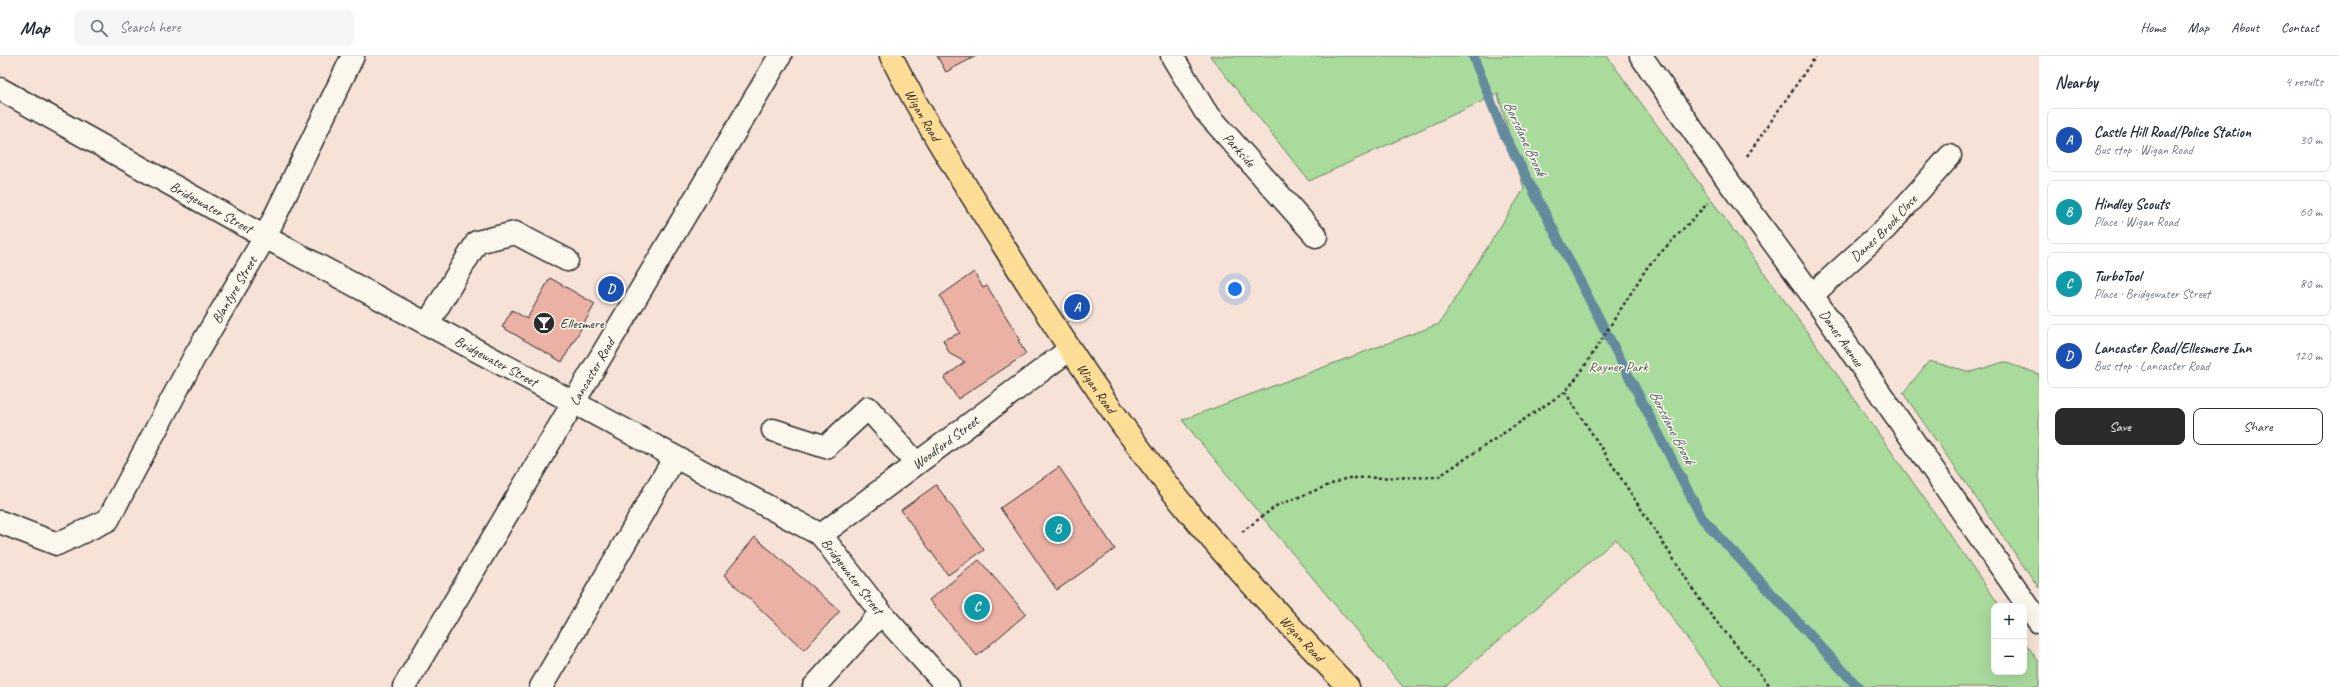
<!DOCTYPE html>
<meta charset="utf-8">
<style>
body{margin:0;font-family:Caveat,sans-serif;background:#f6f6f7;color:#1f2937}
.controls{position:absolute;right:12px;bottom:12px;display:grid;overflow:hidden;border-radius:8px;box-shadow:0 4px 16px #0002}
.controls button{width:36px;height:36px;display:grid;place-items:center;padding:0;border:0;border-bottom:1px solid #e0e1e3;background:#fff;color:#1f2937;font:20px sans-serif}
.you{position:absolute;left:1235px;top:233px;width:14px;height:14px;margin:-10px;border:3px solid #fff;border-radius:50%;background:#1a73e8;box-shadow:0 0 0 6px #1a73e833}
.badge{display:grid;place-items:center;width:26px;height:26px;border-radius:50%;background:#2b2b2b;color:#fff;font-size:13px;font-weight:700}
.pin{position:absolute;translate:-50% -50%;border:2px solid #fff;box-shadow:0 1px 4px #0006}
.list{margin:0;padding:0;list-style:none}
h2{display:flex;justify-content:space-between;align-items:center;height:52px;margin:0;padding:0 16px;font-size:17px}
h2 small{font-size:13px;font-weight:400;color:#747a83}
.list li{display:grid;grid-template-columns:26px 1fr auto;gap:12px;align-items:center;box-sizing:border-box;height:64px;margin:0 8px 8px;padding:0 8px;border:1px solid #e0e1e3;border-radius:8px}
.list b{display:block;font-size:15px;white-space:nowrap}
.list p{margin:0;font-size:13px;white-space:nowrap;color:#747a83}
.list em{font-size:13px;font-style:normal;color:#747a83}
.actions{display:flex;gap:8px;padding:12px 16px}
.actions a{flex:1;padding:9px 0;border:1px solid #2b2b2b;border-radius:8px;text-align:center;font-size:14px;color:#2b2b2b}
.actions .main{background:#2b2b2b;color:#fff}
.icon{flex:none;width:22px;height:22px;fill:none;stroke:currentColor;stroke-width:2;stroke-linecap:round;stroke-linejoin:round}
.map{position:relative;flex:none;width:2039px;height:631px;overflow:hidden}
header{display:flex;align-items:center;gap:24px;box-sizing:border-box;height:56px;padding:0 20px;background:#fff;border-bottom:1px solid #e0e1e3}
header strong{font-size:19px}
nav{display:flex;gap:22px;margin-inline-start:auto;font-size:14px}
.search{width:280px;height:36px;background:#f6f6f7;display:flex;align-items:center;gap:10px;box-sizing:border-box;padding:0 14px;border-radius:8px;color:#747a83;font-size:15px}
main{display:flex}
aside{flex:1;background:#fff}
.map>svg:first-child{display:block}
.green{fill:#a9db9c;stroke:#6a8364}
.lines{fill:none;stroke-linecap:round;stroke-linejoin:round}
.stream{stroke:#638a9d;stroke-width:10}
.building{fill:#ebb1a5;stroke:#2b2b2b}
.minor-casing{stroke:#2b2b2b;stroke-width:25}
.highway-casing{stroke:#2b2b2b;stroke-width:25}
.path{stroke:#2b2b2b;stroke-width:2.5;stroke-dasharray:3 3;stroke-linecap:butt}
.minor{stroke:#fbf7ec;stroke-width:22}
.highway{stroke:#fedd96;stroke-width:22}
.labels{text-anchor:middle;stroke-width:3;stroke-linejoin:round;paint-order:stroke}
.street-label{font-size:14px;fill:#2b2b2b;stroke:#fbf7ec}
.poi-label{font-size:14px;fill:#2b2b2b;stroke:#fbf7ec;text-anchor:start}
.park-label{font-size:14px;fill:#4a5747;stroke:#fbf7ec}
.water-label{font-size:15px;font-style:italic;fill:#475a64;stroke:#fbf7ec}
</style>
<header>
<strong>Map</strong>
<div class="search"><svg class="icon" aria-label="search" viewBox="0 0 24 24"><circle cx="10" cy="10" r="6"/><path d="M15 15l6 6"/></svg>Search here</div>
<nav><a>Home</a><a>Map</a><a>About</a><a>Contact</a></nav>
</header>
<main>
<div class="map">
<svg width="2039" height="631" viewBox="0 0 2039 631">
<rect width="100%" height="100%" fill="#f6e2d7"/>
<filter id="ink" filterUnits="userSpaceOnUse"><feTurbulence type="fractalNoise" baseFrequency=".025" numOctaves="2"/><feDisplacementMap in="SourceGraphic" scale="8" xChannelSelector="R" yChannelSelector="G"/><feConvolveMatrix kernelMatrix="1 2 1 2 8 2 1 2 1" color-interpolation-filters="sRGB"/></filter>
<g filter="url(#ink)">
<!-- green -->
<g class="green">
<polygon points="1210,0 1607,0 1810,280 2000,550 1994,550 1994,616 2024,616 2024,585 2039,606 2039,631 1722,631 1616,483 1445,631 1403,631 1182,364 1439,268 1524,133 1498,38 1309,125"/>
<polygon points="1929,305 1971,316 2004,306 2039,318 2039,532 1903,337"/>
</g>
<g class="lines">
<!-- stream -->
<polyline class="stream" points="1473,0 1503,76 1702,462 1858,631"/>
</g>
<!-- building -->
<g class="building">
<polygon points="937,0 976,0 946,16"/>
<polygon points="974,216 983,232 987,230 1020,283 1018,284 1026,298 958,343 944,322 965,306 950,298 943,284 960,277 940,240"/>
<polygon points="550,222 595,248 562,306 502,271 512,254 527,263"/>
<polygon points="1059,411 1115,493 1057,534 1000,452"/>
<polygon points="936,429 984,494 948,519 901,454"/>
<polygon points="755,481 840,555 804,594 724,519"/>
<polygon points="979,504 1026,558 977,600 929,544"/>
</g>
<g class="lines">
<!-- minor casing -->
<g class="minor-casing">
<g id="minor">
<path id="s1" d="M1172 0 1205 55 1316 180"/>
<path id="s2" d="M1641 0 1729 126 1812 239 2039 566"/>
<path id="s3" d="M0 33 265 181 821 479 881 557 948 631"/>
<path id="s4" d="M1812 239 1886 172 1950 100"/>
<polyline points="428,267 477,186 515,177 567,204"/>
<polyline points="773,374 826,391 868,352 916,407"/>
<path id="s5" d="M0 466 57 488 108 464 196 298 265 181 353 0"/>
<path id="s6" d="M821 479 1069 294"/>
<path id="s7" d="M404 631 780 0"/>
<polyline points="541,631 675,401"/>
<polyline points="814,631 881,557"/>
</g>
</g>
<!-- highway casing -->
<g class="highway-casing">
<g id="highway">
<path id="s8" d="M891 0C924 66 964 127 1003 189 1069 294 1138 399 1220 493 1261 540 1305 585 1348 631"/>
</g>
</g>
<!-- path -->
<g class="path">
<polyline points="1747,100 1816,0"/>
<polyline points="1565,336 1706,553 1771,631"/>
<polyline points="1242,476 1276,450 1347,422 1438,421 1565,336 1581,316 1648,210 1708,147"/>
</g>
<!-- minor -->
<use href="#minor" class="minor"/>
<!-- highway -->
<use href="#highway" class="highway"/>
</g>
</g>
<!-- icons -->
<defs>
<g id="bar-disc" transform="scale(1.15)"><circle r="9.5" fill="#2b2b2b" stroke="#fbf7ec"/><path d="M-6-5H6L.8 .8V4.5H3.5V6h-7V4.5H-.8V.8Z" fill="#fff"/></g>
</defs>
<g fill-rule="evenodd">
<use href="#bar-disc" x="544" y="267"/>
</g>
<g class="labels">
<!-- street labels -->
<g class="street-label">
<text dy="5" stroke="none"><textPath href="#s8" startOffset="67">Wigan Road</textPath></text>
<text dy="5" stroke="none"><textPath href="#s1" startOffset="116">Parkside</textPath></text>
<text dy="5" stroke="none"><textPath href="#s3" startOffset="242">Bridgewater Street</textPath></text>
<text dy="5" stroke="none"><textPath href="#s4" startOffset="98">Danes Brook Close</textPath></text>
<text dy="5" stroke="none"><textPath href="#s5" startOffset="380">Blantyre Street</textPath></text>
<text dy="5" stroke="none"><textPath href="#s2" startOffset="346">Danes Avenue</textPath></text>
<text dy="5" stroke="none"><textPath href="#s3" startOffset="566">Bridgewater Street</textPath></text>
<text dy="5" stroke="none"><textPath href="#s7" startOffset="367">Lancaster Road</textPath></text>
<text dy="5" stroke="none"><textPath href="#s8" startOffset="391">Wigan Road</textPath></text>
<text dy="5" stroke="none"><textPath href="#s6" startOffset="155">Woodford Street</textPath></text>
<text dy="5" stroke="none"><textPath href="#s3" startOffset="986">Bridgewater Street</textPath></text>
<text dy="5" stroke="none"><textPath href="#s8" startOffset="715">Wigan Road</textPath></text>
</g>
<!-- poi labels -->
<g class="poi-label">
<text x="560" y="272">Ellesmere</text>
</g>
<!-- park labels -->
<g class="park-label">
<text x="1618" y="315">Rayner Park</text>
</g>
<!-- water labels -->
<g class="water-label">
<text transform="translate(1525 82) rotate(65)" y="5">Borsdane Brook</text>
<text transform="translate(1672 371) rotate(63)" y="5">Borsdane Brook</text>
</g>
</g>
</svg>
<div class="controls">
<button>+</button>
<button>−</button>
</div>
<div class="you"></div>
<div class="pin badge" style="left:1077px;top:251px;background:#1a4fb4">A</div>
<div class="pin badge" style="left:1058px;top:473px;background:#0f9aa8">B</div>
<div class="pin badge" style="left:977px;top:551px;background:#0f9aa8">C</div>
<div class="pin badge" style="left:611px;top:233px;background:#1a4fb4">D</div>
</div>
<aside>
<h2>Nearby<small>4 results</small></h2>
<ul class="list">
<li><span class="badge" style="background:#1a4fb4">A</span><div><b>Castle Hill Road/Police Station</b><p>Bus stop · Wigan Road</p></div><em>30 m</em></li>
<li><span class="badge" style="background:#0f9aa8">B</span><div><b>Hindley Scouts</b><p>Place · Wigan Road</p></div><em>60 m</em></li>
<li><span class="badge" style="background:#0f9aa8">C</span><div><b>TurboTool</b><p>Place · Bridgewater Street</p></div><em>80 m</em></li>
<li><span class="badge" style="background:#1a4fb4">D</span><div><b>Lancaster Road/Ellesmere Inn</b><p>Bus stop · Lancaster Road</p></div><em>120 m</em></li>
</ul>
<div class="actions"><a class="main">Save</a><a>Share</a></div>
</aside>
</main>
